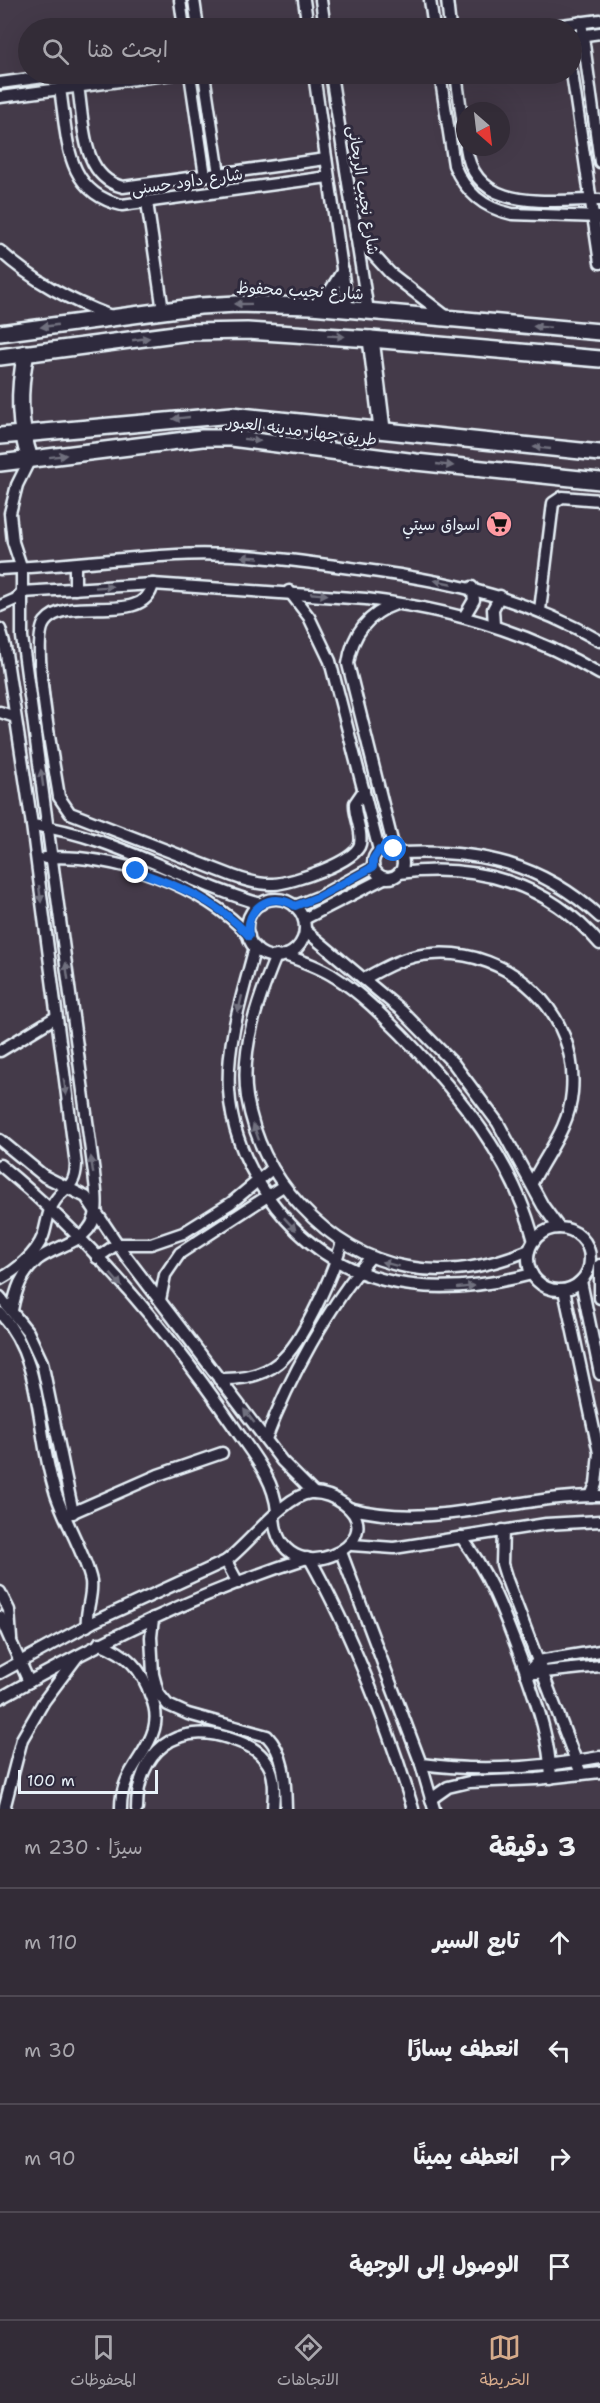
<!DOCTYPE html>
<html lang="ar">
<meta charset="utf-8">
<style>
body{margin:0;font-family:"Shantell Sans","Playpen Sans Arabic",sans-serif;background:#3b343f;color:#f1f3f6;direction:rtl}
.compass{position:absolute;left:456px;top:102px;width:54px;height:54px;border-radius:50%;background:#332c37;box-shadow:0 6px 24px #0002;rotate:152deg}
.scale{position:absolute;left:18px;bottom:15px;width:140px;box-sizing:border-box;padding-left:6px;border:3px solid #e8f1f8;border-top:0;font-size:16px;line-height:21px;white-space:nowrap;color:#e8f1f8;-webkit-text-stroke:4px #2f2a3d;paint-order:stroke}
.stop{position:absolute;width:18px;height:18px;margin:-14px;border:4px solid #1a73e8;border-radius:50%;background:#fff}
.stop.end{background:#1a73e8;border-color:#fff;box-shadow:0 2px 6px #0008}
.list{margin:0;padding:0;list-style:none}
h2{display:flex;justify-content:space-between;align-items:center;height:78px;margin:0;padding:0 24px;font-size:26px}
h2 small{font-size:20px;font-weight:400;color:#a9a7ad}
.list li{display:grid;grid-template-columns:39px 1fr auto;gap:18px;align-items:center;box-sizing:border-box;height:108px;padding:0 24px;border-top:2px solid #4e4852}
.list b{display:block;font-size:22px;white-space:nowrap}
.list em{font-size:20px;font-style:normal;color:#a9a7ad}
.icon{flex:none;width:33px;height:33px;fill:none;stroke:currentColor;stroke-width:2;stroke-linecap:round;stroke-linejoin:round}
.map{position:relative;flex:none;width:600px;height:1809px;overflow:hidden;direction:ltr}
.search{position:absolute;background:#332c37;box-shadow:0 6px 24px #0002;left:18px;right:18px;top:18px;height:66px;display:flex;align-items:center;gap:15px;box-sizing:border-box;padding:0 21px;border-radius:33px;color:#a9a7ad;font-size:22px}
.sheet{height:510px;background:#332c37}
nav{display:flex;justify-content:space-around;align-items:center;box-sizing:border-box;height:84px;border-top:2px solid #4e4852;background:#332c37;font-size:16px;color:#a9a7ad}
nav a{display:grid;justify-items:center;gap:3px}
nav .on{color:#d6ab8b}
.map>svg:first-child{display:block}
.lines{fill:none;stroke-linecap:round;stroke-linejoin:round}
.street-casing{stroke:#e8f1f8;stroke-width:15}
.secondary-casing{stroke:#e8f1f8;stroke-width:20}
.street{stroke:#2f2a3d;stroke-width:10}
.secondary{stroke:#2f2a3d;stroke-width:15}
.oneway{fill:#70707e}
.route{stroke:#1a73e8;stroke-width:8}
.labels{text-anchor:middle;stroke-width:6;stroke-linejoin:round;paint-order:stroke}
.street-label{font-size:16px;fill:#e8f1f8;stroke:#2f2a3d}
.poi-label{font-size:16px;fill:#e8f1f8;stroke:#2f2a3d;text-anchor:end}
</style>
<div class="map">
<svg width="600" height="1809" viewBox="0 0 600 1809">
<rect width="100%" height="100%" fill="#443a49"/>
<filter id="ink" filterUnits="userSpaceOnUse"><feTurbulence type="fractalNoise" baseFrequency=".0167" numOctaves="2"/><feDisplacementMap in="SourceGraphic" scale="12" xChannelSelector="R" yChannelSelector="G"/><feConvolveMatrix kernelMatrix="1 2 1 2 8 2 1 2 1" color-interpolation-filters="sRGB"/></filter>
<g filter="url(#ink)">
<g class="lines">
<!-- street casing -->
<g class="street-casing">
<g id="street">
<polyline points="180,0 184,28"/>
<polyline points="194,0 198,28"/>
<polyline points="304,0 308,28"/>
<polyline points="321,0 325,28"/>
<polyline points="430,0 434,28"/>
<polyline points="447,0 450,28"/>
<polyline points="581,22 600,162"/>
<polyline points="539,28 600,20"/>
<polyline points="572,37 600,33"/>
<polyline points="572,73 600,263"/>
<polyline points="190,74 205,176"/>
<polyline points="204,74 219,174"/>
<polyline points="314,74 348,310"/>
<polyline points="331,74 368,311"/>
<path d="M440 74 454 165C465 192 483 208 512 214L600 217"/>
<polyline points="456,74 465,140"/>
<polyline points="0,83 66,74"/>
<path d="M78 86C84 122 81 177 123 187L326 159"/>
<path d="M60 89C68 138 64 192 122 205L328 177"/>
<polyline points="0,97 172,74"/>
<path d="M466 147C475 215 550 199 600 200"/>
<polyline points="147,202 163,311"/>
<polyline points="356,236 390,273 447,317"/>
<path d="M0 251C33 281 69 300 111 316"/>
<polyline points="311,306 327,296 343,270"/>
<polyline points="75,564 75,589"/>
<path d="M0 569C59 566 118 558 177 555 229 552 284 559 336 566 434 579 513 591 600 641"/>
<path d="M153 584C144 628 68 592 45 622 29 641 55 768 59 797L70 813 233 876C247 881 260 885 274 884 292 883 356 862 360 844 363 830 354 817 355 803L364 790"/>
<polyline points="289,591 309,617 330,661 379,850"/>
<path d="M0 606 16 599 22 592 153 584 366 599C449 609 528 631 600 674"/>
<polyline points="540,610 553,503 562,497 600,500"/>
<polyline points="464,617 474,600 472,587"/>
<polyline points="494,625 493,609 500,596"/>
<path d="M0 629 5 647 32 825 76 1165C75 1190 63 1186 53 1204 47 1213 47 1225 43 1236 36 1254 17 1270 0 1279"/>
<polyline points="0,712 15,717"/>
<path d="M32 825C113 835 183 882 261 904"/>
<circle cx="388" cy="863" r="15"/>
<path d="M394 849 348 664C352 635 367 614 396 604"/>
<path d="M400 853C478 849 541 863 600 917"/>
<path d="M45 858C111 852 206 886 249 936"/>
<path d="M399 873C477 863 548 883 600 944"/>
<circle cx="276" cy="928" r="29"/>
<polyline points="295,906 318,897 373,867"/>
<polyline points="304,919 384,878"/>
<polyline points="305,930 402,1011 454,1064 498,1123 543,1206 559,1228"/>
<path d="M255 947C243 993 226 1043 229 1090 231 1127 245 1162 265 1192 329 1288 426 1302 532 1274"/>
<path d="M285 955C302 961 320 967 335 977 359 992 381 1014 401 1034 458 1093 514 1160 534 1241"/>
<path d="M276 956C258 1000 240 1049 247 1097 254 1139 273 1176 301 1206 364 1274 444 1286 529 1250"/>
<path d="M364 979C385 967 407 955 432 954 510 948 579 1013 572 1092 569 1129 547 1152 532 1183"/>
<polyline points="0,1051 56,1017"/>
<polyline points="0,1140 44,1176 86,1197 125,1255 282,1461 314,1493"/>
<path d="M0 1165C89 1238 169 1332 234 1427 252 1454 274 1478 277 1511"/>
<circle cx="559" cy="1259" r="31"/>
<polyline points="97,1258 117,1244 151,1244 183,1233 231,1203 272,1169"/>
<polyline points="600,1265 600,1298"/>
<polyline points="581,1281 600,1374"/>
<polyline points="564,1290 599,1453 596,1484 591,1496"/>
<polyline points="0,1297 28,1332 42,1362 73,1513"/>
<polyline points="160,1300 165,1275 180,1253 283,1186"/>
<path d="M12 1310C16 1290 21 1274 37 1260 57 1244 92 1243 96 1211 98 1199 95 1185 94 1173L22 637V569L13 542 10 513 17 485 30 459"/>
<path d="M0 1313C45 1363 35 1431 55 1491 63 1518 86 1556 91 1581 93 1597 85 1611 87 1626"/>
<path d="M219 1379C274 1381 291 1356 314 1311 325 1289 335 1266 342 1242"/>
<path d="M266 1439C288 1380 329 1305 370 1258"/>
<path d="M349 1508C436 1531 514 1495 600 1496"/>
<polyline points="69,1514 158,1475 222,1453"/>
<polyline points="503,1530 502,1564 507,1580 581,1774"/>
<path d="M461 1537C491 1575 505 1617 522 1661 536 1702 549 1734 551 1778"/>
<polyline points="352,1545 394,1548 546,1524 600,1521"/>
<polyline points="341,1552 421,1764 434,1809"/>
<path d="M310 1559C351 1632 389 1729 413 1809"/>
<polyline points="226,1561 238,1583"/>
<polyline points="0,1592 9,1610 11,1639"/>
<polyline points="0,1617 29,1682"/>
<path d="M153 1618 151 1637 153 1674 158 1693 168 1705 188 1714 267 1736C286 1756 285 1783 286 1809"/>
<path d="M99 1643C127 1654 142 1668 151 1697 155 1706 157 1718 154 1729 146 1758 120 1773 121 1809"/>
<polyline points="600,1651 538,1661 526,1674 600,1666"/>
<path d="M0 1673 93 1622 226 1561C250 1543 284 1496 310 1493 323 1492 334 1497 344 1504 396 1543 281 1598 274 1518"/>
<path d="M0 1698C98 1643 199 1592 307 1558"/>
<path d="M421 1764C480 1772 541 1768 600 1757"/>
<polyline points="431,1799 448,1787 469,1782 537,1779 600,1772"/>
<polyline points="4,1809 22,1739 44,1701 77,1657"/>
<path d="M137 1809C137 1752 176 1720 231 1739 246 1744 259 1749 268 1764 276 1777 274 1794 273 1809"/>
</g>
</g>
<!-- secondary casing -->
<g class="secondary-casing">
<g id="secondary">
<polyline points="0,333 200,306 237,304 311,306 600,332"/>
<polyline points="371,339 382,429"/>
<path d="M26 353C18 390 18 424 30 459"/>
<polyline points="0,357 190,332 247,331 371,339 600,359"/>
<polyline points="0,436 232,415 600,453"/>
<polyline points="0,463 202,438 231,438 416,462 600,481"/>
</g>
</g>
<!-- street -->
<use href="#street" class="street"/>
<!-- secondary -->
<use href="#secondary" class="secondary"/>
</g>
<!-- one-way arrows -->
<defs><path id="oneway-solid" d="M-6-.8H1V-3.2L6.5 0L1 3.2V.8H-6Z" transform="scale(1.5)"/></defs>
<g class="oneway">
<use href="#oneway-solid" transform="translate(243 304) rotate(179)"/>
<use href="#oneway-solid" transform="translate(49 326) rotate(172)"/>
<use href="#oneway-solid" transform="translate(542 327) rotate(-175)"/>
<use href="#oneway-solid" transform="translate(336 336) rotate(3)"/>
<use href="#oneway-solid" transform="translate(141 339) rotate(-8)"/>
<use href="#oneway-solid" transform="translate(181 418) rotate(174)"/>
<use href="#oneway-solid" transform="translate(252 440) rotate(7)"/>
<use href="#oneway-solid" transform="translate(542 448) rotate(-174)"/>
<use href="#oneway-solid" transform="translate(58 456) rotate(-7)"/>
<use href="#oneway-solid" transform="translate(445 465) rotate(6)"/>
<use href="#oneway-solid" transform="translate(250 557) rotate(-177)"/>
<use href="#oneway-solid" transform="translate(443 582) rotate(-169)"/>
<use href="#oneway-solid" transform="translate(104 587) rotate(-4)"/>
<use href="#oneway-solid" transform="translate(319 594) rotate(5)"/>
<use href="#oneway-solid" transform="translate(42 778) rotate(-98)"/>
<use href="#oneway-solid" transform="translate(40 894) rotate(83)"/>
<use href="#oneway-solid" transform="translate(67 971) rotate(-98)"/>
<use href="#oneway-solid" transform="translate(240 1004) rotate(103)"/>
<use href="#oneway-solid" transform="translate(65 1087) rotate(82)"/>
<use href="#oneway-solid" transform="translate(256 1132) rotate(-110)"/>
<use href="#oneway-solid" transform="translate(92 1165) rotate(-98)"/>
<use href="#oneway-solid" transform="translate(290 1224) rotate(47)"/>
<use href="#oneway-solid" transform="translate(390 1264) rotate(-165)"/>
<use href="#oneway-solid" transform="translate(116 1280) rotate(49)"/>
<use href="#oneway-solid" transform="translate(466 1287) rotate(-6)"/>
<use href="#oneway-solid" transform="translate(249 1416) rotate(-128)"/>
</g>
</g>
<g class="lines" filter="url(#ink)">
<!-- route -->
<path class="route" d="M136 871C179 886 218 901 249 936 244 908 271 890 295 906L318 897 373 867V859L379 850 394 849"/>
</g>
<!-- icons -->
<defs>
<g id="supermarket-disc" transform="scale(1.35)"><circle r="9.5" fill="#ff9aa2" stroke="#2f2a3d"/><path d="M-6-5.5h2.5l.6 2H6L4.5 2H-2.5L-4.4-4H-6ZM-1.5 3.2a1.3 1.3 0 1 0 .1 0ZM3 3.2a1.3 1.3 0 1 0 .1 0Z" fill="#111"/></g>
</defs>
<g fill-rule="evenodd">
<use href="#supermarket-disc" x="499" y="524"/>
</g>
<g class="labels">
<!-- street labels -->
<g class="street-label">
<text transform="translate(187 181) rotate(-8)" y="6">شارع داود حسنى</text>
<text transform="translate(364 190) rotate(81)" y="6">شارع نجيب الريحانى</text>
<text transform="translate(300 290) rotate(3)" y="6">شارع نجيب محفوظ</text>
<text transform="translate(302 430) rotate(7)" y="6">طريق جهاز مدينه العبور</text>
</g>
<!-- poi labels -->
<g class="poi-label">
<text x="480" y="530">اسواق سيتي</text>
</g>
</g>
</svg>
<svg class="compass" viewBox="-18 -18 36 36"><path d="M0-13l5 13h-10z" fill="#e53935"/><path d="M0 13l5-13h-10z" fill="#a9a7ad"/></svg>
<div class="scale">100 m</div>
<div class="stop" style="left:394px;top:849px"></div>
<div class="stop end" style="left:136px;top:871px"></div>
<div class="search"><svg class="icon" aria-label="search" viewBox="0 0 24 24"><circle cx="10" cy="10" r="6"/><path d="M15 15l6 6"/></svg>ابحث هنا</div>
</div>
<section class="sheet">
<h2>3 دقيقة<small>سيرًا · 230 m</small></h2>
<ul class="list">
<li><svg class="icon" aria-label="ahead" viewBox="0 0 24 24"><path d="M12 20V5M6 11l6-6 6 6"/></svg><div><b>تابع السير</b></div><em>110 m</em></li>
<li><svg class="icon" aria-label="left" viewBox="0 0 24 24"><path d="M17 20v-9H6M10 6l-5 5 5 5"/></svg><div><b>انعطف يسارًا</b></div><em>30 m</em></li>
<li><svg class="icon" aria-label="right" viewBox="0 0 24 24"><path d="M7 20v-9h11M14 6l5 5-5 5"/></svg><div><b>انعطف يمينًا</b></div><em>90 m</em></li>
<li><svg class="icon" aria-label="arrive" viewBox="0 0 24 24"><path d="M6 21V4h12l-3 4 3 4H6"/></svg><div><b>الوصول إلى الوجهة</b></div></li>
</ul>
</section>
<nav>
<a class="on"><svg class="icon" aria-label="map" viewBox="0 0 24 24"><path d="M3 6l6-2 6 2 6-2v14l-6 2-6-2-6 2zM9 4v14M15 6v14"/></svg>الخريطة</a>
<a><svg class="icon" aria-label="directions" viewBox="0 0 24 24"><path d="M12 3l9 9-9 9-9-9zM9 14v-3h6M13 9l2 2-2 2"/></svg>الاتجاهات</a>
<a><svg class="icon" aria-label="saved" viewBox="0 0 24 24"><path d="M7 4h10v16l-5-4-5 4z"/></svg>المحفوظات</a>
</nav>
